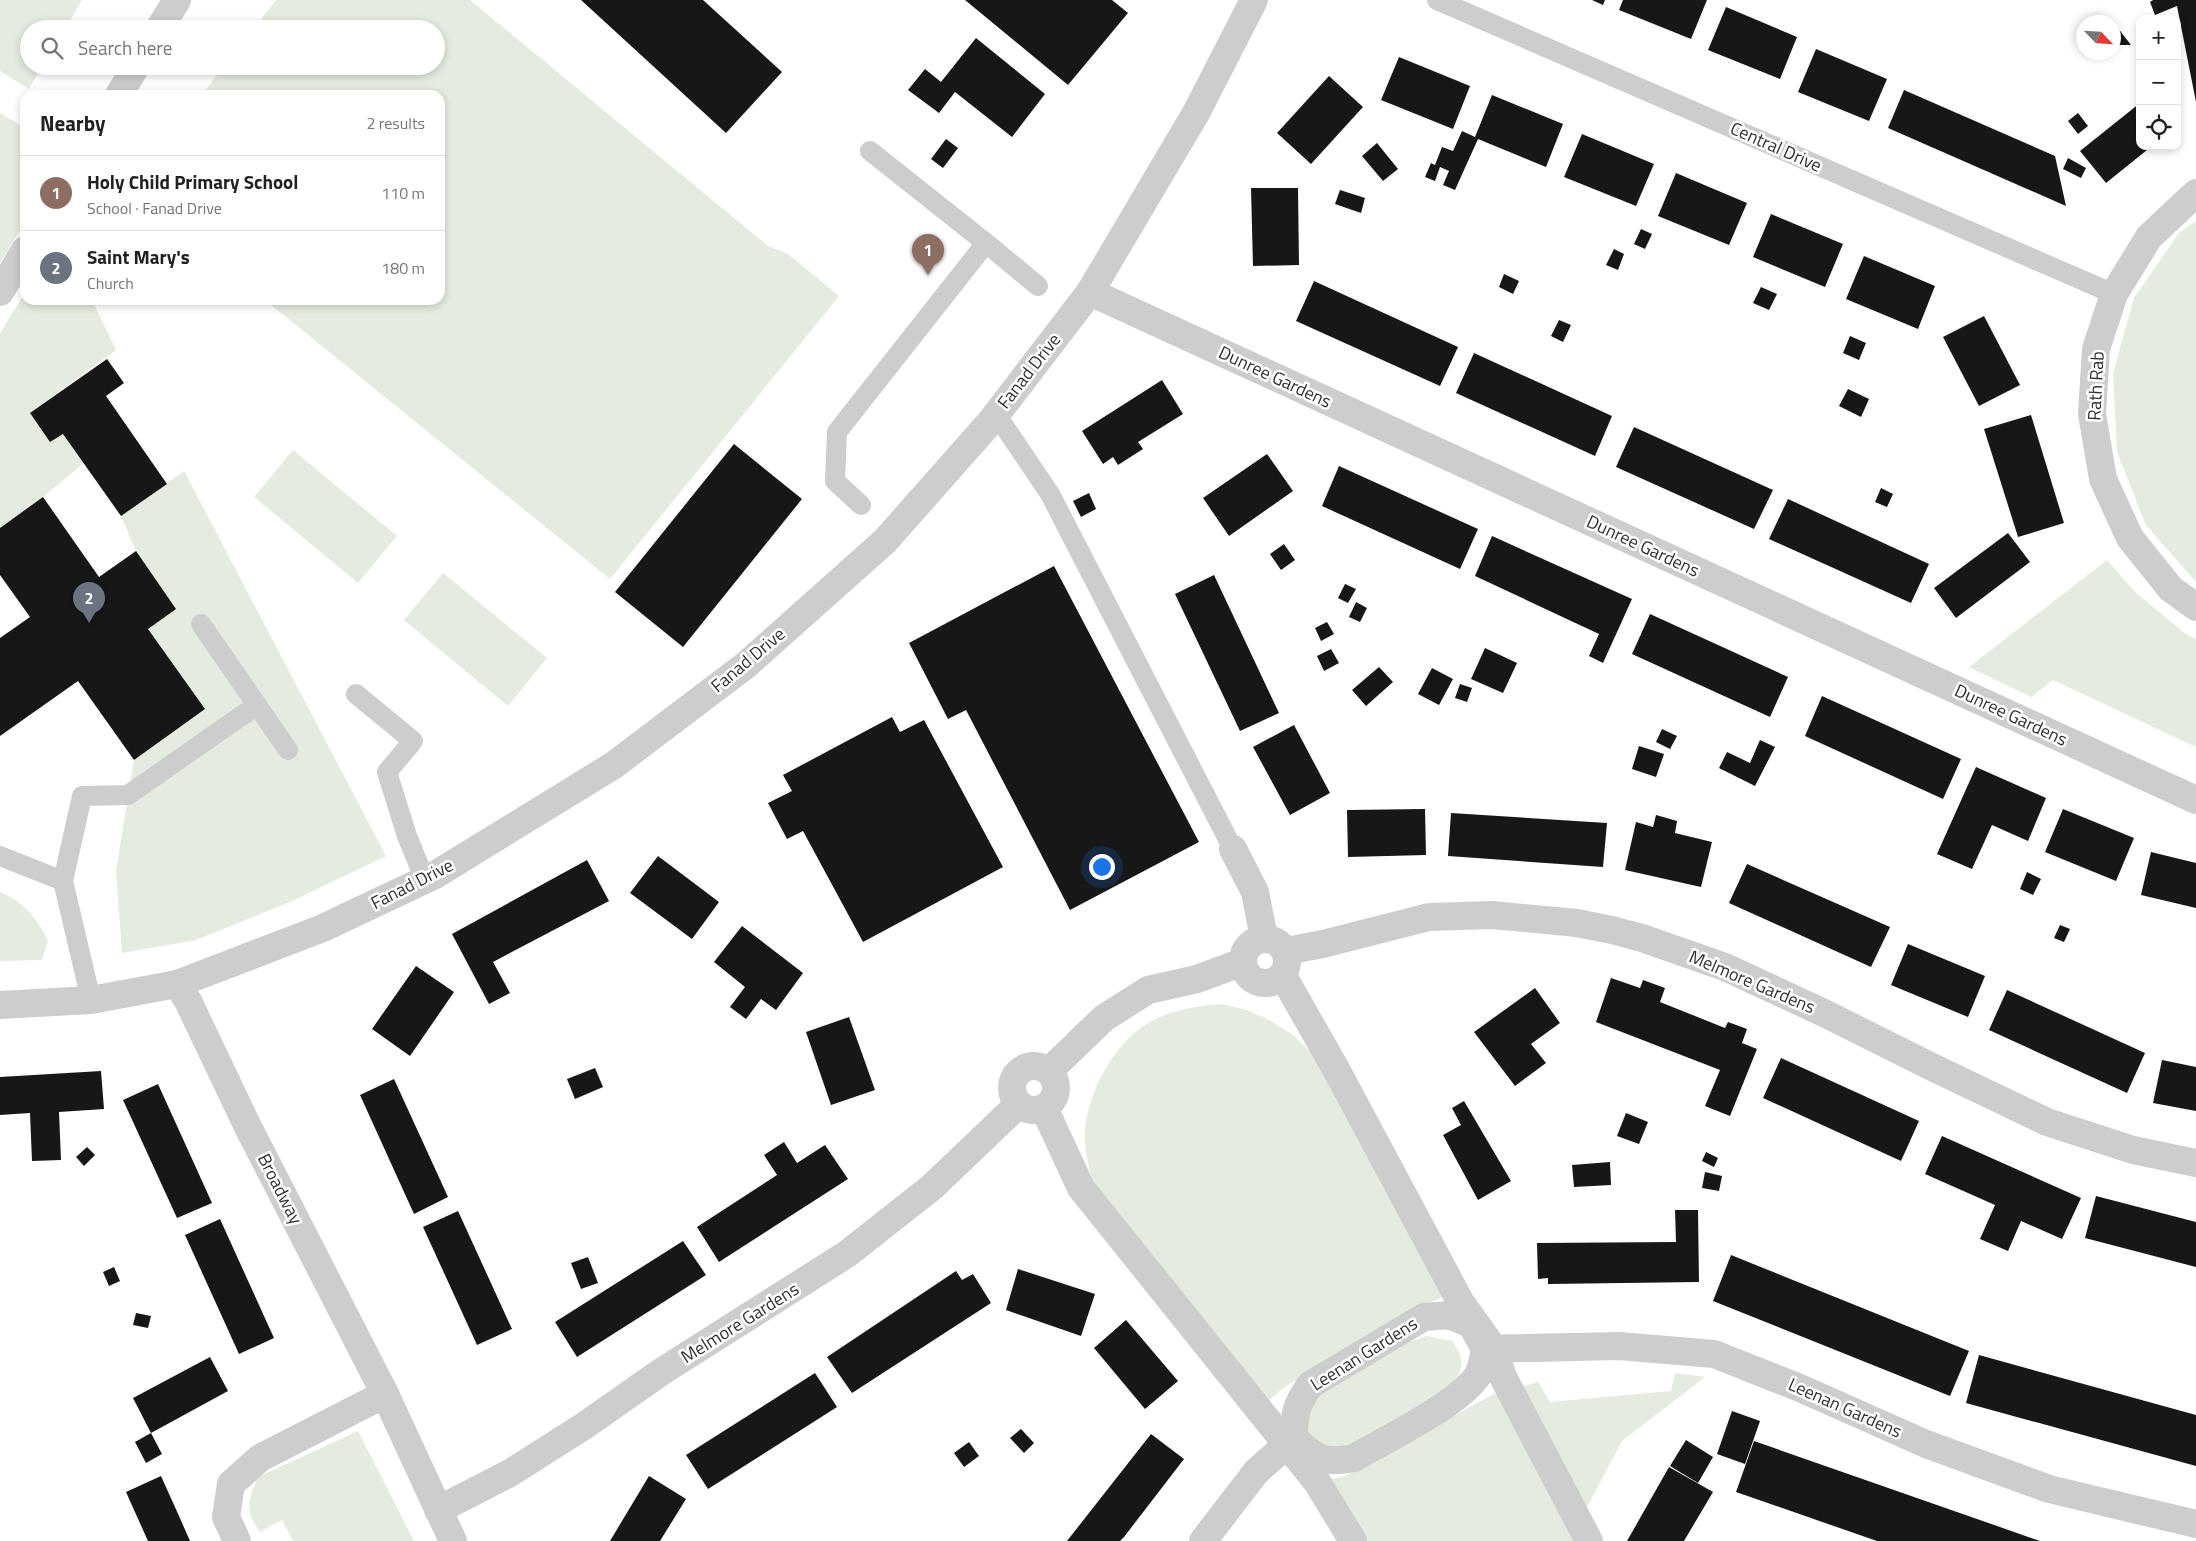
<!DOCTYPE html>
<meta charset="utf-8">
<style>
body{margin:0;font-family:"Titillium Web",sans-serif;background:#f6f6f6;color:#202124}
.controls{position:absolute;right:15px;top:15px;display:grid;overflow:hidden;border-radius:10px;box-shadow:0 2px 8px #0003}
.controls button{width:45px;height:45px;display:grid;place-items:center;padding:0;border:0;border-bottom:1px solid #e0e0e0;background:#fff;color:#202124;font:25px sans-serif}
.compass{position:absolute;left:2076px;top:15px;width:45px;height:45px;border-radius:50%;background:#fff;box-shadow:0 2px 8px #0003;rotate:115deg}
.you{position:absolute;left:1101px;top:866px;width:18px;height:18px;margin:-12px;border:4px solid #fff;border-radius:50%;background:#1a73e8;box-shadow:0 0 0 8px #1a73e833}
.badge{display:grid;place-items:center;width:32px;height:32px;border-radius:50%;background:#b45309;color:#fff;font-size:16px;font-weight:700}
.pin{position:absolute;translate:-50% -41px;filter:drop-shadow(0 1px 2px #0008)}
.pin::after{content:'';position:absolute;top:26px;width:18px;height:15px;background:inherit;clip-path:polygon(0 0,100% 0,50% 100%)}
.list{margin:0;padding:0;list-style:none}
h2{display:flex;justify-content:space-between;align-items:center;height:65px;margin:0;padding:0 20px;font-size:21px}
h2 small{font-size:16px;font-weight:400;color:#757577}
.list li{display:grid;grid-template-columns:32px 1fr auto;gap:15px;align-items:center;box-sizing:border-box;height:75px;padding:0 20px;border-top:1px solid #e0e0e0}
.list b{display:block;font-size:19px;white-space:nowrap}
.list p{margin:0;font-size:16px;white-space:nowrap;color:#757577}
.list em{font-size:16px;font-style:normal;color:#757577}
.icon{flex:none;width:28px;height:28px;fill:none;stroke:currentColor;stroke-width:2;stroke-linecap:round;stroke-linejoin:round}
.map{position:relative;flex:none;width:2196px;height:1541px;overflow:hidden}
.search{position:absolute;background:#fff;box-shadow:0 2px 8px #0003;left:20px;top:20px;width:425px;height:55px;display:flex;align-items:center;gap:12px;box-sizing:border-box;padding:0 18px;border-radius:28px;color:#757577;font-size:19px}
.panel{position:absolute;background:#fff;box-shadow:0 2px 8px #0003;left:20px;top:90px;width:425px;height:215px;border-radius:15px}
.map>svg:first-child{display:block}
.green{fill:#e4ebdf}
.building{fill:#171717}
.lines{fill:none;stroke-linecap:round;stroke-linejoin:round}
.service{stroke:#cdcdcd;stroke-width:20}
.pedestrian{stroke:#cdcdcd;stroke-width:28}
.minor{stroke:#cdcdcd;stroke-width:28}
.tertiary{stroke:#cdcdcd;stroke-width:28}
.labels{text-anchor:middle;stroke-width:5;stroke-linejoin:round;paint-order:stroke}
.street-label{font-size:18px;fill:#303030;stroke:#fff}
</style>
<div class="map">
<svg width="2196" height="1541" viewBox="0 0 2196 1541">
<rect width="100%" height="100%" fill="#fff"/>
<!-- green -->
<g class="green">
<polygon points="0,0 82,0 65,29 29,29 29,66 42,66 29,89 0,71"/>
<polygon points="276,0 470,0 768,246 788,254 839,296 610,579 265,300 440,300 440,95 202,95 224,66 436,66 436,29 254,29"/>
<polygon points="0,113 25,128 25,222 0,263"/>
<polygon points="2196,221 2196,582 2146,525 2117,452 2113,373 2134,298 2179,233"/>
<polygon points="25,293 25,300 92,300 116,350 30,413 50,442 63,434 84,463 43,497 0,528 0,333"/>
<polygon points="293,450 397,536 358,583 254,497"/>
<polygon points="184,471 386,856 290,902 196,940 122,953 116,871 134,760 205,709 148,629 136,551 121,516"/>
<polygon points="2107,560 2136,593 2187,635 2196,639 2196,747 2053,680 2031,697 1969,667"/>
<polygon points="443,573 547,658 508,706 404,620"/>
<path d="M0 892C24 902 37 918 48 941L42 960 0 961Z"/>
<path d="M1222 1004 1247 1010 1271 1021 1293 1035 1329 1070 1443 1297 1424 1305 1283 1388 1266 1403 1094 1189C1090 1170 1084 1151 1085 1132 1087 1095 1111 1049 1142 1027 1165 1011 1194 1006 1222 1004Z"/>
<path d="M1426 1336 1452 1341C1468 1363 1462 1374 1445 1392L1362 1440 1337 1450 1312 1441 1305 1428 1306 1414 1317 1397 1407 1343Z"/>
<polygon points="1675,1373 1705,1377 1622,1441 1584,1513 1521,1387 1538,1382 1550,1402 1671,1391"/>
<polygon points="1499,1391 1575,1541 1366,1541 1328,1480 1345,1476"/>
<path d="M358 1431 414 1541H293L282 1520 260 1532C244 1511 248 1500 258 1477Z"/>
</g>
<!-- building -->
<g class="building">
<polygon points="581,0 703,0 782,72 726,133"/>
<polygon points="965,0 1112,0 1128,13 1068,85"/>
<polygon points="1592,0 1605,0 1603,5"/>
<polygon points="1623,0 1707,0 1691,39 1619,10"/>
<polygon points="2153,0 2196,0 2196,102 2177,6 2155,15 2150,2"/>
<polygon points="1726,7 1797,37 1780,79 1708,50"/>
<polygon points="2088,18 2108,21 2108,22 2088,22"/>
<polygon points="2114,23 2131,45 2114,45"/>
<polygon points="976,38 1045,94 1012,137 955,92 939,113 908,90 925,69 941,82"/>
<polygon points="1816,49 1887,79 1869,121 1798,92"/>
<polygon points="1399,57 1470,86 1453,129 1381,100"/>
<polygon points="1329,76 1363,107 1311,164 1277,133"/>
<polygon points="1904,90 2055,156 2066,206 1888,128"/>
<polygon points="1492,95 1563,124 1546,167 1478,139 1455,190 1443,185 1449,171 1440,167 1435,181 1425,177 1431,163 1435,165 1442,147 1453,151 1462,131 1475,137"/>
<polygon points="2140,103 2140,146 2152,146 2106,183 2080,151"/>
<polygon points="2078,113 2088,126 2078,134 2068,121"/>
<polygon points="1582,134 1654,164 1636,206 1564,177"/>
<polygon points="946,139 958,148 943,168 931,159"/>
<polygon points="1377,143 1398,169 1383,181 1362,156"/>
<polygon points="2068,158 2086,168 2081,178 2063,169"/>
<polygon points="1676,173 1747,203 1729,245 1658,216"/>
<polygon points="1251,188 1298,188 1299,265 1253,266"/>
<polygon points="1340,190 1365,198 1361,213 1335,204"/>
<polygon points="1771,214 1843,244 1825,287 1753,257"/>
<polygon points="1641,229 1652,234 1645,249 1634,244"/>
<polygon points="1614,249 1624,254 1618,270 1606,265"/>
<polygon points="1864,256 1935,286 1918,329 1846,299"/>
<polygon points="1504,274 1519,281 1513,294 1499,287"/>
<polygon points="1314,281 1458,347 1440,386 1296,321"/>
<polygon points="1761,287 1777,294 1769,310 1753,303"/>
<polygon points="1984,316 2020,385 1979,406 1943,337"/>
<polygon points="1559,320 1571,325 1563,342 1551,336"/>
<polygon points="1850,336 1866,343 1859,360 1843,353"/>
<polygon points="1474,353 1612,416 1595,456 1456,393"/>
<polygon points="107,359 124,383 106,396 167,484 121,516 63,434 50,442 30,413"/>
<polygon points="1162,380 1183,414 1138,442 1143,449 1118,465 1113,457 1103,464 1082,431"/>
<polygon points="1848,389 1869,399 1861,417 1839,406"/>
<polygon points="2031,415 2064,523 2018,537 1984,429"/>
<polygon points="1634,427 1773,490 1754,529 1616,467"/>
<polygon points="734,444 802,499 683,647 615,592"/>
<polygon points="1267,454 1293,491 1229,536 1203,498"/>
<polygon points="1339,466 1478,529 1460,569 1322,506"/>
<polygon points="1881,488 1893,494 1887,507 1875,502"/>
<polygon points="1089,493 1096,509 1081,517 1073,501"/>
<polygon points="43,497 99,577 136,551 176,609 148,629 205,709 134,760 78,681 0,736 0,638 30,617 0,575 0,528"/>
<polygon points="1788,499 1929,564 1911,603 1769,539"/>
<polygon points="2008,533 2030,562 1956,618 1934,588"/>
<polygon points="1492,536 1632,599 1603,663 1589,656 1599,634 1475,576"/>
<polygon points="1284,544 1295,560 1281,570 1270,554"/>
<polygon points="1054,566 1199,842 1070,910 966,710 948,719 909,643"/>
<polygon points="1214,575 1279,713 1240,731 1175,594"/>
<polygon points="1345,584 1356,589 1348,603 1338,598"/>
<polygon points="1356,602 1367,608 1360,622 1349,617"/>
<polygon points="1650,614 1788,677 1770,717 1632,654"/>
<polygon points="1327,622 1334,634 1321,641 1315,628"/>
<polygon points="1485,648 1517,663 1503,693 1471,679"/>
<polygon points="1331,649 1339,663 1324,671 1317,656"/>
<polygon points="1379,667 1393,682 1366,706 1352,690"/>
<polygon points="1432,668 1453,679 1439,705 1418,694"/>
<polygon points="1460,684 1472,688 1467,702 1455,698"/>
<polygon points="1822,696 1961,759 1943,799 1805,736"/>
<polygon points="892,717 900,732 924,720 1003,867 863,942 803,831 787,839 768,803 792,791 783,775"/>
<polygon points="1294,725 1330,793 1290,815 1253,747"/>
<polygon points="1662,729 1677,736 1670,749 1656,742"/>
<polygon points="1760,740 1775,747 1755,786 1719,768 1727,752 1750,763"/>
<polygon points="1639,746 1664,754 1656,777 1632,769"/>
<polygon points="1976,767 2046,798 2028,841 1992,825 1972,869 1937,854"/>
<polygon points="1425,809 1426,855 1348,857 1347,810"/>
<polygon points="2063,809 2134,838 2116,881 2045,852"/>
<polygon points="1451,813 1607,823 1603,867 1448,856"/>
<polygon points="1656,815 1677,821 1675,833 1712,842 1701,887 1625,870 1636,822 1653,827"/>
<polygon points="2151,852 2196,863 2196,908 2141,895"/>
<polygon points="658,856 719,902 692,939 630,893"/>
<polygon points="587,860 609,901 493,962 510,993 489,1004 452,934"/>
<polygon points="1747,864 1890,927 1871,967 1729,903"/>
<polygon points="2027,872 2041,879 2033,895 2020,889"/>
<polygon points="2060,925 2070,929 2064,942 2054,938"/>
<polygon points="742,926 803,973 776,1010 761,999 746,1019 730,1007 745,987 714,962"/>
<polygon points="1908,944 1985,976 1968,1017 1891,985"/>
<polygon points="416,966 454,992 410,1056 372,1029"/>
<polygon points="1611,978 1640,988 1643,980 1665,988 1660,1002 1725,1028 1728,1022 1747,1029 1742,1043 1757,1049 1730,1116 1705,1106 1720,1070 1596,1022"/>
<polygon points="1535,988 1560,1023 1531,1044 1546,1063 1515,1086 1474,1032"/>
<polygon points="2007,990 2145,1053 2127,1093 1989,1030"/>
<polygon points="849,1017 875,1090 831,1105 806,1032"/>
<polygon points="1781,1058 1919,1121 1901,1161 1763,1098"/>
<polygon points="2162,1060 2196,1067 2196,1111 2153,1103"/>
<polygon points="595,1068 603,1087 575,1099 567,1079"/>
<polygon points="101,1071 104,1109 59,1112 61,1160 32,1161 30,1113 0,1115 0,1077"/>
<polygon points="394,1079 448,1197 414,1214 360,1095"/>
<polygon points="158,1084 212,1203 177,1218 123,1100"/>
<polygon points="1464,1101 1511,1181 1478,1200 1443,1135 1461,1125 1452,1108"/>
<polygon points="1626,1113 1648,1122 1639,1144 1617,1136"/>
<polygon points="1942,1136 2081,1198 2062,1239 2021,1221 2008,1251 1980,1239 1995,1205 1925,1174"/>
<polygon points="784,1142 797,1163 825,1145 848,1179 719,1262 697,1227 777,1175 764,1155"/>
<polygon points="87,1147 95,1155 84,1166 76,1157"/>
<polygon points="1706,1152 1718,1158 1714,1167 1702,1161"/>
<polygon points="1610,1162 1611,1185 1574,1187 1572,1165"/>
<polygon points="1705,1172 1722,1176 1719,1191 1702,1188"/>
<polygon points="2096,1196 2196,1222 2196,1267 2085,1238"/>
<polygon points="1675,1210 1698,1210 1699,1282 1548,1284 1548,1278 1538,1279 1537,1243 1676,1242"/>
<polygon points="458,1211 512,1329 477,1345 423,1227"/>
<polygon points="220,1219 274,1338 239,1354 185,1235"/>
<polygon points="683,1241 706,1275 577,1357 555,1322"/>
<polygon points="1731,1255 1969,1351 1950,1396 1713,1301"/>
<polygon points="588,1257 598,1283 581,1289 571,1263"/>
<polygon points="114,1267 120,1281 109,1286 103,1272"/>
<polygon points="1018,1269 1095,1294 1081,1336 1006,1310"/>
<polygon points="956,1271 962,1280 973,1274 991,1303 852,1393 827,1357"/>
<polygon points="136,1313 151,1316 148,1328 133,1325"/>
<polygon points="1126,1320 1178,1381 1145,1409 1094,1348"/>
<polygon points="1979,1355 2196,1415 2196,1466 1966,1403"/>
<polygon points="210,1357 228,1391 151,1433 133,1398"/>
<polygon points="815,1373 837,1407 708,1489 686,1455"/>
<polygon points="1732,1411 1760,1421 1745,1464 1717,1454"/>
<polygon points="1021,1429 1034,1443 1024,1453 1010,1438"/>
<polygon points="151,1433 162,1454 146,1463 135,1442"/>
<polygon points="1151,1434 1184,1459 1124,1537 1120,1541 1067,1541"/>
<polygon points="1686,1440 1713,1457 1698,1483 1670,1466"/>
<polygon points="1754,1441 2040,1541 1877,1541 1736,1492"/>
<polygon points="969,1442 979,1456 964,1467 954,1453"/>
<polygon points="1669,1467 1713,1492 1684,1541 1627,1541"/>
<polygon points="161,1476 179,1516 190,1541 148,1541 126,1492"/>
<polygon points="649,1476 686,1499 660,1541 610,1541"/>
</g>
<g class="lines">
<!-- service -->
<g class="service">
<polyline points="1437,0 2114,294"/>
<polyline points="870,151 986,243"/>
<polyline points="996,414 1050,494 1233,849"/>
<polyline points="861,505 835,481 837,432 986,243 1038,286"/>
<polyline points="201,624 288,750"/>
<polyline points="356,694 413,741 387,772 407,836 425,880"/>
<polyline points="0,856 63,881"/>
<polyline points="91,1000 63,881 82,796 128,795 257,705"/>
</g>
<!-- pedestrian -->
<g class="pedestrian">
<polyline points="159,29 177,0"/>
<polyline points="119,95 136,66"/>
<polyline points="0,292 25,250"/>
<polyline points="1233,849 1255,892 1264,938"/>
<polyline points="1283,976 1337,1071 1460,1301 1494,1349 1503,1377 1589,1541"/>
<polyline points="1044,1108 1081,1188 1317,1482 1353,1541"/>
</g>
<!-- minor -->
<g class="minor">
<polyline points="1090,292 2196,800"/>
<circle cx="1265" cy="961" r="22"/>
<polyline points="1286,951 1323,944 1429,917 1492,915 1577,923 1612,930 1642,938 1725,967 1824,1013 1932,1067 2047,1122 2133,1150 2196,1163"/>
<polyline points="177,984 188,1001 247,1125 385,1394 453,1541"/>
<polyline points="0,1005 91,1000 177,984 323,928 435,875 614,765 746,665 885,541 992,420 1090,292 1196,113 1254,0"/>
<circle cx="1034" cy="1088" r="22"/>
<polyline points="1049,1071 1104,1018 1148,990 1197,979 1243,962"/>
<path d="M1449 1315 1471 1324 1485 1349C1483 1357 1482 1368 1478 1375 1459 1404 1387 1439 1354 1458 1325 1464 1315 1459 1294 1438 1294 1413 1296 1405 1310 1385L1424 1317Z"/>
<polyline points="1485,1349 1619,1346 1714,1354 1800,1388 1926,1444 2049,1489 2196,1524"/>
<polyline points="438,1510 510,1473 584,1426 661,1372 847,1254 932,1187 1019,1104"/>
<polyline points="237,1541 226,1517 231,1484 260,1458 385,1394"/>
<polyline points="1203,1541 1256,1472 1294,1438"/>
</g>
<!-- tertiary -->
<polyline class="tertiary" points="2196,193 2149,237 2114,294 2096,349 2092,414 2103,479 2130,538 2171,589 2196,607"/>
</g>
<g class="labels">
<!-- street labels -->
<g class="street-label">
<text transform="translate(1776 147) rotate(24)" y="6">Central Drive</text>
<text transform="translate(1029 371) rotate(-52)" y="6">Fanad Drive</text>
<text transform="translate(1275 377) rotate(25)" y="6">Dunree Gardens</text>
<text transform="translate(2096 386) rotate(-87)" y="6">Rath Rab</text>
<text transform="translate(1643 546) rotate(25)" y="6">Dunree Gardens</text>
<text transform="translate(748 660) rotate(-40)" y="6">Fanad Drive</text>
<text transform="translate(2011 715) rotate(25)" y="6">Dunree Gardens</text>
<text transform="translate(412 884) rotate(-27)" y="6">Fanad Drive</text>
<text transform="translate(1752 982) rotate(23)" y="6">Melmore Gardens</text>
<text transform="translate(280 1189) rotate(63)" y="6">Broadway</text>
<text transform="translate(740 1323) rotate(-32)" y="6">Melmore Gardens</text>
<text transform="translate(1364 1354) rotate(-32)" y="6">Leenan Gardens</text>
<text transform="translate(1845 1408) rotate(24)" y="6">Leenan Gardens</text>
</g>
</g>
</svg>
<div class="controls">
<button>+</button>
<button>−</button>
<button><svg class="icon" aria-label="locate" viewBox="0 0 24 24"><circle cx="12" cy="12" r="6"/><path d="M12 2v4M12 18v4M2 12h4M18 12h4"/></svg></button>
</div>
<svg class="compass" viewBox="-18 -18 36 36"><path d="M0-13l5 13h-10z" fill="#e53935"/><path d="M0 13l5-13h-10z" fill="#757577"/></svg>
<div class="you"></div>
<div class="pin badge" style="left:928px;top:275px;background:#8d6e63">1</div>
<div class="pin badge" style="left:89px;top:623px;background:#6b7280">2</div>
<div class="search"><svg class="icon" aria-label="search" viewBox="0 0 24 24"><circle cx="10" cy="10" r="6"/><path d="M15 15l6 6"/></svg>Search here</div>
<section class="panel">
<h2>Nearby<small>2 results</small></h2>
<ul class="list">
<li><span class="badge" style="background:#8d6e63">1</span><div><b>Holy Child Primary School</b><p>School · Fanad Drive</p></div><em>110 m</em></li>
<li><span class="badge" style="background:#6b7280">2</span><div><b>Saint Mary's</b><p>Church</p></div><em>180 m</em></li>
</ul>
</section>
</div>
